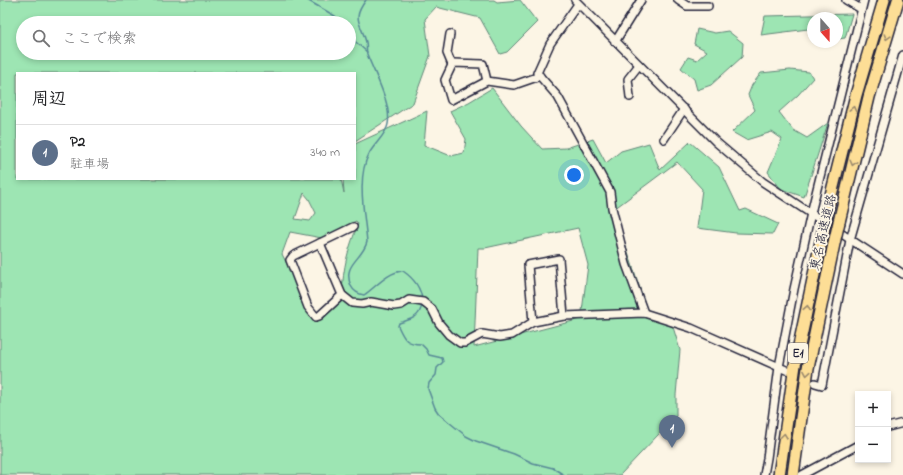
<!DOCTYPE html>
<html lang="ja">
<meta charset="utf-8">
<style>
body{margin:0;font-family:"Indie Flower","Klee One",sans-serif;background:#f6f6f6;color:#202124}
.controls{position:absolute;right:12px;bottom:12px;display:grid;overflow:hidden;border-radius:0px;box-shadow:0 2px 6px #0003}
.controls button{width:36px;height:36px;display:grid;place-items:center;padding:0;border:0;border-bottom:1px solid #e0e0e0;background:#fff;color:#202124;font:20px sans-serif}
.compass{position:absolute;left:807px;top:12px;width:36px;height:36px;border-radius:50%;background:#fff;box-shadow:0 2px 6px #0003;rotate:159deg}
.you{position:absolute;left:574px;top:175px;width:14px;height:14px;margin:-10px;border:3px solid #fff;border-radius:50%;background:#1a73e8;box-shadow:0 0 0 6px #1a73e833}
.badge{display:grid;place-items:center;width:26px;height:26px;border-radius:50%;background:#111827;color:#fff;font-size:13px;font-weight:700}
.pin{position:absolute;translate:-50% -33px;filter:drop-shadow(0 1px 2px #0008)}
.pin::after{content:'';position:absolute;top:21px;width:14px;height:12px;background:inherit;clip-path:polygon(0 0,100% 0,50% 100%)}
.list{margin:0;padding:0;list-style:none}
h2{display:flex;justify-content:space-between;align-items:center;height:52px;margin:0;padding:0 16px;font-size:17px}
h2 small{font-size:13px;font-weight:400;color:#757577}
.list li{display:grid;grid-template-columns:26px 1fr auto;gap:12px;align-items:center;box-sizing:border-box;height:56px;padding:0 16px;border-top:1px solid #e0e0e0}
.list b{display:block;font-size:15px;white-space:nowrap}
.list p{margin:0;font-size:13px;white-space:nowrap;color:#757577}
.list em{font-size:13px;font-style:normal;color:#757577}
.icon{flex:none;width:22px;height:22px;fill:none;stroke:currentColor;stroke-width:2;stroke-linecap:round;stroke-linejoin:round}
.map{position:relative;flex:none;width:903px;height:475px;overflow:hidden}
.search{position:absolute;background:#fff;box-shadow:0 2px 6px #0003;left:16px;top:16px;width:340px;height:44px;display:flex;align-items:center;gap:10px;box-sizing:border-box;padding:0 14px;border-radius:22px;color:#757577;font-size:15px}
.panel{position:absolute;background:#fff;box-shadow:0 2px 6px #0003;left:16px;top:72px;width:340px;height:108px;border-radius:0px}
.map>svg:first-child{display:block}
.green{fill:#9de5b3;stroke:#608477;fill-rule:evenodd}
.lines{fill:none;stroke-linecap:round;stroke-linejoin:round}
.stream{stroke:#578896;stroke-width:1.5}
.minor-casing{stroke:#22223b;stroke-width:10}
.highway-casing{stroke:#22223b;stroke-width:14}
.minor{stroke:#fcf5e5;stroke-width:7}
.highway{stroke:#fdde96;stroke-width:11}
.highway-bridge-casing{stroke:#22223b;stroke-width:14;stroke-linecap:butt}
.highway-bridge{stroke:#fdde96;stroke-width:11}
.oneway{stroke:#9a896d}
.labels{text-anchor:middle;stroke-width:4;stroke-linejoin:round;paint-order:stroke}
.shield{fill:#fcf5e5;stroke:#63616e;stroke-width:1}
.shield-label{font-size:12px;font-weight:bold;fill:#22223b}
.street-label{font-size:13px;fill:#22223b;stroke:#fcf5e5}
</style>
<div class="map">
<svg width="903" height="475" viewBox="0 0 903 475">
<rect width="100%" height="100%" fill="#fcf5e5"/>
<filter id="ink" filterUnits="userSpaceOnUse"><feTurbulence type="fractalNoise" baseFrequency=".025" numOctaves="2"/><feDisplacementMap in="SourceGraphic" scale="8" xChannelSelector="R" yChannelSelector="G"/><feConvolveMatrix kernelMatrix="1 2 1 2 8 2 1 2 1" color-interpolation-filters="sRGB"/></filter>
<g filter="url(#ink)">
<!-- green -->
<g class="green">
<path d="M0 0H494L497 2 520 0 537 22 507 52 500 54 480 18 436 7 425 19 430 56 413 103 355 141V73H17V179H341L344 193 343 179H355V144L427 111 424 145 451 156 464 153 466 139 450 111 469 102 492 88 521 126 542 149 566 148 593 139 606 163 621 151 649 143 660 170 690 142 719 167 740 211 746 209 778 224 773 234 736 233 697 228 702 189 677 162 614 209 648 313 673 327 680 350 676 395V416L620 475H0ZM23 23H349V53H23ZM304 193 309 199 316 213 310 221 295 219ZM356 221 358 224C348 250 343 266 342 295L313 318 282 254 290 232 322 238ZM578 228 588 265 581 319 474 347 478 248H485Z"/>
<polygon points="852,14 845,38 837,39 837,18 813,18 813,34 808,29 761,35 765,16"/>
<polygon points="697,29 715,33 728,31 743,43 742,57 711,85 697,90 694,79 681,68 688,57 697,60 707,51 694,44"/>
<polygon points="790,70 809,72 813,78 798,95 779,112 793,130 807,138 828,123 804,197 781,189 768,172 782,139 772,132 746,140 732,132 755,110 748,95 752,85 761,73"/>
</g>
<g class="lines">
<!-- stream -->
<g class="stream">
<polyline points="307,0 335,16 340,23"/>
<path d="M366 0C351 20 361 22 366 42 367 46 366 50 367 54 374 73 392 104 388 124 387 134 373 145 369 154 356 178 365 216 367 242 362 260 342 264 351 286 354 292 358 294 364 295 376 287 387 272 403 271 413 278 421 288 422 300"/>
<polyline points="349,36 367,52"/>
<path d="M422 304C420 318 411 319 399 323L398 326C404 339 406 344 421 344L426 349 429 355 442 358 443 362 437 368 436 375 429 383 428 389 435 408 439 414 466 436 476 441 514 454 533 463 553 468 564 475"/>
</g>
<!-- minor casing -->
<g class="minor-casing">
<g id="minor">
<polyline points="575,0 716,142 763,182 903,274"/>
<polyline points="678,0 687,6 708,6"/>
<polyline points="846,0 861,9"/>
<polyline points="578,4 550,44 537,73 558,97 610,192 612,208 626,264 644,313"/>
<polyline points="450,34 447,53 452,65"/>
<polyline points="615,42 641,0"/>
<polyline points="487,81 451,100 445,80 453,63 483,64 487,81 514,85 540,76"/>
<polyline points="630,97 628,79 639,65"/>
<polyline points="664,139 684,109"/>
<polyline points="320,243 342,295 352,303 362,304 371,302 394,306 401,305 409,300 423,302 432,309 439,323 449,335 460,343 465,343 482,334 500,337 512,335 533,322 564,316 644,313 691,328 786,370"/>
<polyline points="342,295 319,316 316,317 308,307 290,260 293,256 353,227"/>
<polyline points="533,322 528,265 559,259 564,316"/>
<polyline points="815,383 822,385 850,240 903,55"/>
<polyline points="888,427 903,423"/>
<polyline points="764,475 767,458 779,367 794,289 811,213 864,0"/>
<polyline points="802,475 858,445"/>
</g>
</g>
<!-- highway casing -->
<g class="highway-casing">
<g id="highway">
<polyline points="826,215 856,95 884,0"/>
<polyline points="839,222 869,97 898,0"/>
<polyline points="779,475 795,365 823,232"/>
<polyline points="793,475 808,368 835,239"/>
</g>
</g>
<!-- minor -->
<use href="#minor" class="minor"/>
<!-- highway -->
<use href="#highway" class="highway"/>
<!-- highway-bridge casing -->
<g class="highway-bridge-casing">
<g id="highway-bridge">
<polyline points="823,232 826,215"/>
<polyline points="835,239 839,222"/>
</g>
</g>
<!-- highway-bridge -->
<use href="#highway-bridge" class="highway-bridge"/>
</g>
<!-- one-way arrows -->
<defs><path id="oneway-chevron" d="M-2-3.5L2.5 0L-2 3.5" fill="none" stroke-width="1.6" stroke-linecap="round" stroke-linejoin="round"/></defs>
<g class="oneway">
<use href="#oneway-chevron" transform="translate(887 37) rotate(107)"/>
<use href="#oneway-chevron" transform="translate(853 109) rotate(-76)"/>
<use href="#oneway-chevron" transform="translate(853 163) rotate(104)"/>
<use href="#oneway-chevron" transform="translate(807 308) rotate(-79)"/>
<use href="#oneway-chevron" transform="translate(807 373) rotate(99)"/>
<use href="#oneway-chevron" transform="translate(784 436) rotate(-82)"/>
</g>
</g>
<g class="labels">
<!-- shield labels -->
<rect class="shield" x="788" y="343" width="20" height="20" rx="3"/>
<g class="shield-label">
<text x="798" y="357">E1</text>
</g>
<!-- street labels -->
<g class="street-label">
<text transform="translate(822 232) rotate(-77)" y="5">東名高速道路</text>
</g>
</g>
</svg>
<div class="controls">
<button>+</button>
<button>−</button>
</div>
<svg class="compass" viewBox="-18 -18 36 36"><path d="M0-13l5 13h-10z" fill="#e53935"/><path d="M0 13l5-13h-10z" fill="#757577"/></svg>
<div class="you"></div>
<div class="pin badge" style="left:672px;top:448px;background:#5c6f8a">1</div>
<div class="search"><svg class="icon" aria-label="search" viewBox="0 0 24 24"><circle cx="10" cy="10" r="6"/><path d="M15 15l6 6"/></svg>ここで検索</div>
<section class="panel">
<h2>周辺<small></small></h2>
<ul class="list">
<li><span class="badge" style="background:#5c6f8a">1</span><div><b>P2</b><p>駐車場</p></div><em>340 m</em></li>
</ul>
</section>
</div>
